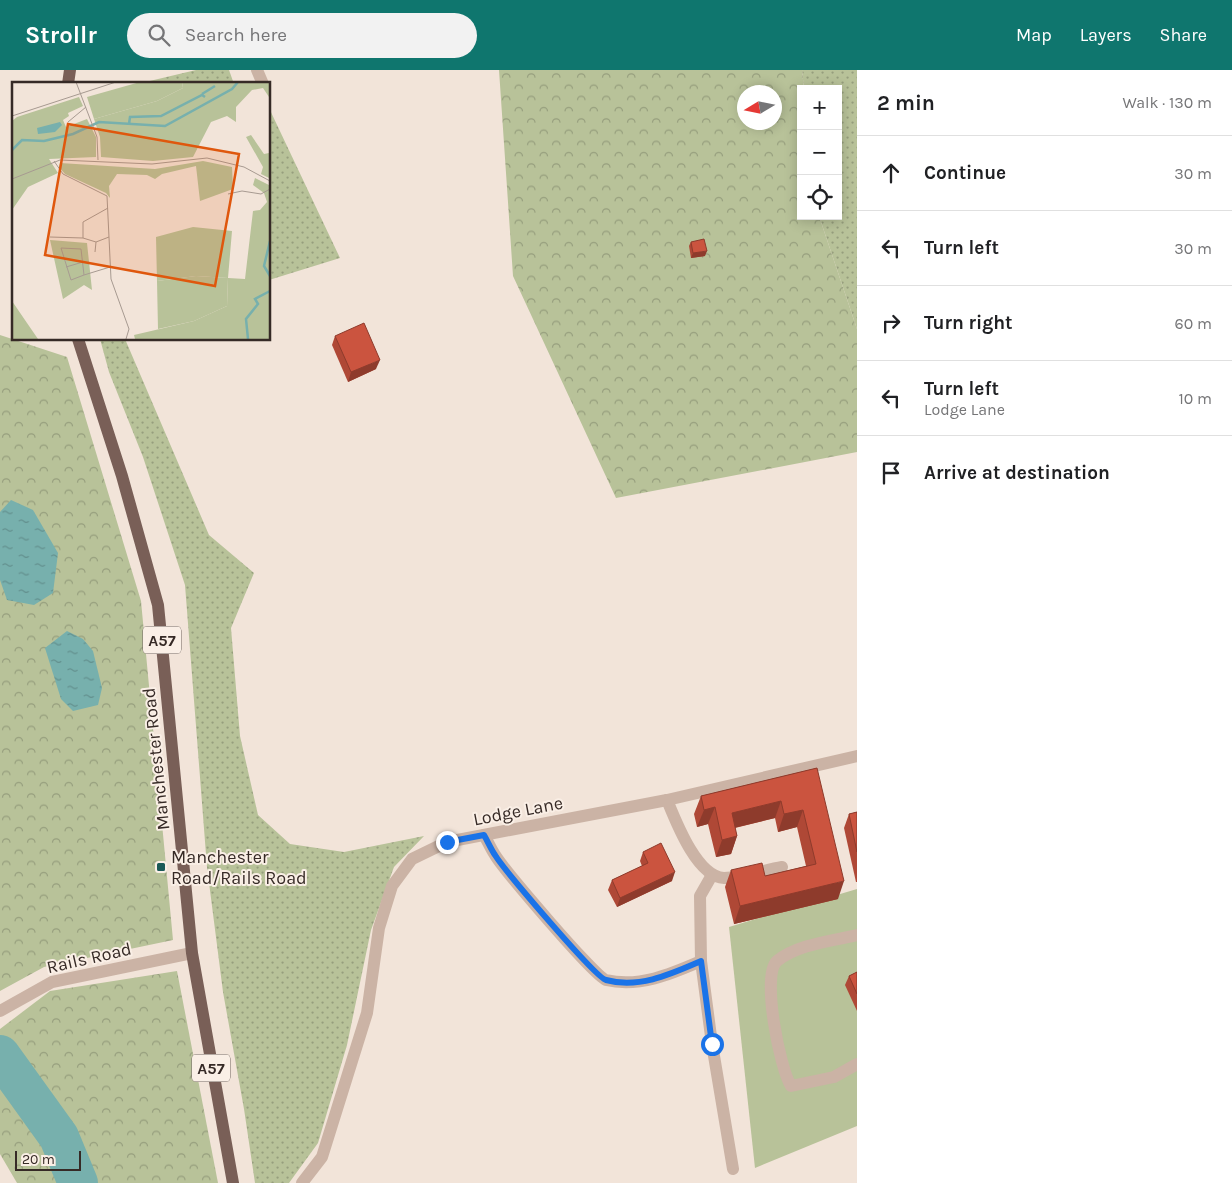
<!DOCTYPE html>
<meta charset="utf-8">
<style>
body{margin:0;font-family:Karla,sans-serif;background:#f2f2f2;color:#202124}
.controls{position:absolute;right:15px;top:15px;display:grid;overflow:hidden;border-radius:0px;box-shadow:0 2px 12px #0003}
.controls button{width:45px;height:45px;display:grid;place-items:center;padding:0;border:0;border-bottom:1px solid #e0e0e0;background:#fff;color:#202124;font:25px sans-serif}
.compass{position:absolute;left:737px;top:15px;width:45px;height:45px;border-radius:50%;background:#fff;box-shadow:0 2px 12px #0003;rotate:260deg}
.scale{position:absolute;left:15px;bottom:12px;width:66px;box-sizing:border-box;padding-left:5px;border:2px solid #362a26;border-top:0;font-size:14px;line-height:18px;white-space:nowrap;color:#362a26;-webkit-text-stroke:4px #faefe6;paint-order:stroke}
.stop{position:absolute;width:15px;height:15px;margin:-11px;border:4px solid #1a73e8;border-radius:50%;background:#fff}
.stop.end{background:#1a73e8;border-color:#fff;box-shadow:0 1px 5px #0008}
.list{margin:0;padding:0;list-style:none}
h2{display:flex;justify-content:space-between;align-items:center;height:65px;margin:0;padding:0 20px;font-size:21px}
h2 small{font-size:16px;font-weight:400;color:#757577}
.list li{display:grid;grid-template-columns:32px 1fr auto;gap:15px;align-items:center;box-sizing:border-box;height:75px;padding:0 20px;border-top:1px solid #e0e0e0}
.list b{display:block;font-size:19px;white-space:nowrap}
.list p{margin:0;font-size:16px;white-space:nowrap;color:#757577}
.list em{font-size:16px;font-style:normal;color:#757577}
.icon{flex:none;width:28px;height:28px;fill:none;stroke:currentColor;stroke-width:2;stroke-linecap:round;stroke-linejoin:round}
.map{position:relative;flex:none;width:857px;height:1113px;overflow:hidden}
header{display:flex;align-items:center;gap:30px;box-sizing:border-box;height:70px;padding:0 25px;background:#0f766e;color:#fff}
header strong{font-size:24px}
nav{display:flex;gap:28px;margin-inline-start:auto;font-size:18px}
.search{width:350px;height:45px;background:#f2f2f2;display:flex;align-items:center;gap:12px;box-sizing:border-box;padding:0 18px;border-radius:28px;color:#757577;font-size:19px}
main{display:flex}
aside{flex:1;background:#fff}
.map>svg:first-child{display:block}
.grass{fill:url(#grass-dots)}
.forest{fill:url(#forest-crowns);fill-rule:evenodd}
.park{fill:#b8c299}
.water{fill:url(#water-ripples)}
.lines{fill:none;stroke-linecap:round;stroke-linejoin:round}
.river{stroke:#77b0ad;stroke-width:40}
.service{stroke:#cbb3a5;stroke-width:12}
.minor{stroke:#cbb3a5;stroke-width:12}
.tertiary{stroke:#cbb3a5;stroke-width:12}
.primary{stroke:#795f57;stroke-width:12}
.wall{fill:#af4836}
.shaded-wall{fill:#8e3b2c}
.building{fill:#cb543f;stroke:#8e3b2c}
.route{stroke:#1a73e8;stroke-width:6}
.poi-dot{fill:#1b5957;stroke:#faefe6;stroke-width:2}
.labels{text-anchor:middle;stroke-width:4;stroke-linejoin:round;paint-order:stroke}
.shield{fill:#faefe6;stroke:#716560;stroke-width:1}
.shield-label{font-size:16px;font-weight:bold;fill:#362a26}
.street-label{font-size:18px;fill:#362a26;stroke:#faefe6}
.poi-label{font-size:18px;fill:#362a26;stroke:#faefe6;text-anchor:start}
.inset-river{fill:none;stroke:#77b0ad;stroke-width:2.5}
.inset-road{fill:none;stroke:#a79a91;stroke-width:1}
.view{fill:#df570d;fill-opacity:0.15;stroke:#df570d;stroke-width:2.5}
.inset-edge{fill:none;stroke:#362a26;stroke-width:2.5}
</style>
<header>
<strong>Strollr</strong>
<div class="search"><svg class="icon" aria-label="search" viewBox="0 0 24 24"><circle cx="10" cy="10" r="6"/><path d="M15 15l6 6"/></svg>Search here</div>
<nav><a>Map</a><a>Layers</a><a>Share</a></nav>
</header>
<main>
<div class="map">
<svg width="857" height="1113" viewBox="0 0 857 1113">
<defs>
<pattern id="grass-dots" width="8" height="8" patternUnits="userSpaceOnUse" patternTransform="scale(1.25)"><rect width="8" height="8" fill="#b8c299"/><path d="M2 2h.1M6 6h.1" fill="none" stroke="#969e7d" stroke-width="1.8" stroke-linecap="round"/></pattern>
<pattern id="forest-crowns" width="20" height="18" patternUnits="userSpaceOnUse" patternTransform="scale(1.25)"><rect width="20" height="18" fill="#b8c299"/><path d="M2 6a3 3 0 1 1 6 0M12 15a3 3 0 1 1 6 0" fill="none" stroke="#969e7d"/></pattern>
<pattern id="water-ripples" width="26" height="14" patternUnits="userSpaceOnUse" patternTransform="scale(1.25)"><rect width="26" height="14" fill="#77b0ad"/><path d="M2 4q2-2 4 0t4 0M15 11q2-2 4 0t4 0" fill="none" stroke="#628f8d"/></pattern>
</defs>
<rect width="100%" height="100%" fill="#f2e4d9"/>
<!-- grass -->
<g class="grass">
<polygon points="196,0 229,0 234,14 137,14"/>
<polygon points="802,0 857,0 857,259 819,146 838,146 838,19 804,19"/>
<polygon points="269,38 340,188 269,210"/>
<polygon points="100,269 125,269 209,465 254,503 231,558 240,666 258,745 290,774 344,782 424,766 394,797 371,860 347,975 318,1073 289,1113 255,1113 244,1039 223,922 207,797 185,515 143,387 109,302"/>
</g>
<!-- forest -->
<g class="forest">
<path d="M499 0H802L804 19H801V146H819L857 259V382L616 428 513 206ZM744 22H774V52H744Z"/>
<polygon points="0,265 67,287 141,531 173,870 44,897 0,921"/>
<polygon points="177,901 218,1113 17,1113 0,1084 0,959 50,921"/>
</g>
<!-- park -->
<polygon class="park" points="857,819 857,1056 755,1098 729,857"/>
<!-- water -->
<g class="water">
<polygon points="11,430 33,440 58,483 53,523 34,535 7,530 0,510 0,442"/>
<polygon points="67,561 83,569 93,581 102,618 98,635 73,641 61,629 45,578"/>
</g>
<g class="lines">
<!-- river -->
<polyline class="river" points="0,985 59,1067 78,1113"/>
<!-- service -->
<g class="service">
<polyline points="257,0 263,14"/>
<path d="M667 730C676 752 697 807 724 808 742 808 764 800 782 797"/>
<path d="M484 765C488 772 491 779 495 785 505 801 595 907 606 910 639 918 671 904 701 891"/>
<polyline points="712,805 700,826 701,891 712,974 733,1099"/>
<path d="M857 865C832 871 798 874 777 891 761 905 780 999 791 1016L834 1007 857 994"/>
</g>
<!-- minor -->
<polyline class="minor" points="0,941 52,912 192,883"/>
<!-- tertiary -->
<polyline class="tertiary" points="302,1113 322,1087 367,943 379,858 392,816 412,789 447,772 667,730 857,686"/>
<!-- primary -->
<g class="primary">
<polyline points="68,14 70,0"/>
<polyline points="78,269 122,406 158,535 192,883 233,1113"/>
</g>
</g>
<!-- wall -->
<g class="wall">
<polygon points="691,172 705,186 691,188 689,176"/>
<polygon points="335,266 376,299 348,312 332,275"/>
<polygon points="817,698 838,829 734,854 725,817 731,800 765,806 806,796 797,757 778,762 775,748 735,758 737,766 731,784 716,787 708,754 697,757 694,744 701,726"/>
<polygon points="857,742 857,812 856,812 844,758 849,744"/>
<polygon points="643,782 672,811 617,837 608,820 612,810 642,796 640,791"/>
<polygon points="857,902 857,941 845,915 849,906"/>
</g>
<!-- shaded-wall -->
<g class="shaded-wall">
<polygon points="707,181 705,186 691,188 693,183"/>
<polygon points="380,290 376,299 348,312 351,302"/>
<polygon points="781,731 775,748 725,760 732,743"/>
<polygon points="715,737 708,754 697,757 704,740"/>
<polygon points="803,740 797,757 778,762 784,744"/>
<polygon points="737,766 731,784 716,787 722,770"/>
<polygon points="675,802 672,811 617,837 620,828"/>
<polygon points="844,811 838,829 734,854 740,836"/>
</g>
<!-- building -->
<g class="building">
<polygon points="704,169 707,181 693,183 691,172"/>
<polygon points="364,253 380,290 351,302 335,266"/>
<polygon points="817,698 844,811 740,836 731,800 762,793 765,806 816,794 803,740 784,744 781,731 732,743 737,766 722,770 715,737 704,740 701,726"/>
<polygon points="857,742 857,782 849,744"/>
<polygon points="661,773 675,802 620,828 612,810 648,793 643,782"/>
<polygon points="857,902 857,924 849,906"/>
</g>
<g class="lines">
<!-- route -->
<path class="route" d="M447 772 484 765C488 772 491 779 495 785 505 801 595 907 606 910 639 919 671 904 701 891L712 974"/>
</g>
<!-- markers -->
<rect class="poi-dot" x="156" y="792" width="10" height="10" rx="2.5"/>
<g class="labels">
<!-- shield labels -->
<g class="shield">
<rect x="143" y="556.5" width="38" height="27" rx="4"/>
<rect x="192" y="984.5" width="38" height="27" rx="4"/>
</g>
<g class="shield-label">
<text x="162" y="576">A57</text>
<text x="211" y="1004">A57</text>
</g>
<!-- street labels -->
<g class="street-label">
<text transform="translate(156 689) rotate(-96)" y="6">Manchester Road</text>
<text transform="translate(518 741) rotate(-11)" y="6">Lodge Lane</text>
<text transform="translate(89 888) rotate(-13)" y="6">Rails Road</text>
</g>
<!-- poi labels -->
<g class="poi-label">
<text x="171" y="793">Manchester<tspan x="171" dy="21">Road/Rails Road</tspan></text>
</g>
</g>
<!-- overview -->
<g transform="translate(12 12)">
<rect width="258" height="258" fill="#f2e4d9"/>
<path d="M191 79 220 85 221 107 188 119 184 84 150 92 143 97 135 93 105 92 97 104 98 116 94 111 53 92 47 85 48 81 143 87ZM184 194 216 196 215 224 182 239 146 247 145 199ZM0 219 15 241 26 257H0Z" fill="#b8c299"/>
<path d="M170 0H257V15L251 6 240 8 224 25V40L215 34 199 40 181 75 141 79 89 75 88 55 82 37 145 19 171 6ZM67 15 71 24 56 31 57 34 51 38 54 45 75 37 84 55V75L37 77 46 91 16 105 0 128V39L5 35ZM239 53 252 72 257 71V96L249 92 251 85 234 55ZM243 96 257 103V257H123L122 253 182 239 215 224 216 196 184 194 145 199 144 155 181 145 220 149 216 196 233 197 241 129 248 128 255 120 252 111 241 103Z" fill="#b8c299"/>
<path d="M128 0H170L171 6 145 19 82 37 75 15ZM38 158 75 161 80 208 72 203 51 217Z" fill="#b8c299"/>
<path d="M48 40 50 43 43 50 26 52 25 46Z" fill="#77b0ad"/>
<path class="inset-river" d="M190 12 203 4M117 42 118 35 149 34 190 13 193 15M0 68 10 58 32 59 61 52 87 40 153 44 220 7 226 0M258 159 252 184 258 194M236 257 234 237 246 222 243 217 258 209"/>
<path class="inset-road" d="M64 0 85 55 86 78M0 34 104 0M56 40 74 25M42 79 51 92 95 114 99 197 117 247 114 257M0 97 48 78 140 82 195 76 232 85 258 99M216 112 230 109 249 112 258 107M38 155 71 156 84 160M71 156V140L96 126M83 170 84 160 97 155M54 185 71 180M72 193 59 198 49 166 69 167 72 193 98 185"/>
<path class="view" d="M56 42 227 72 203 204 33 173Z"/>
<rect width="258" height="258" class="inset-edge"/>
</g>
</svg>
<div class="controls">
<button>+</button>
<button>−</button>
<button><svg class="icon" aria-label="locate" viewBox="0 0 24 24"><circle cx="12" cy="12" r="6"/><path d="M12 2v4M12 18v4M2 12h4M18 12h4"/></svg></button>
</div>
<svg class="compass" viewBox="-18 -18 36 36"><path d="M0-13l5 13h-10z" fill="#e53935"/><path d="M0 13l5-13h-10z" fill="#757577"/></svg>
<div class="scale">20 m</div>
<div class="stop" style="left:712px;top:974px"></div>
<div class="stop end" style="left:447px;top:772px"></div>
</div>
<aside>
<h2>2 min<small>Walk · 130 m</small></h2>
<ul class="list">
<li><svg class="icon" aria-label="ahead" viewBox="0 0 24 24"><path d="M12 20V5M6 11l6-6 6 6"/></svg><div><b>Continue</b></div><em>30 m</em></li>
<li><svg class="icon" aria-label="left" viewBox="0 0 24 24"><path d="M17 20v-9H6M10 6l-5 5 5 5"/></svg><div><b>Turn left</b></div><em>30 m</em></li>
<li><svg class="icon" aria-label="right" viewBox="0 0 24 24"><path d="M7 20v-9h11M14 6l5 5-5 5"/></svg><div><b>Turn right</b></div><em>60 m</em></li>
<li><svg class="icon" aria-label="left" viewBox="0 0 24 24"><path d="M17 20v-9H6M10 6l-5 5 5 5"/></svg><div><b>Turn left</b><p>Lodge Lane</p></div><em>10 m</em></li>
<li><svg class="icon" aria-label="arrive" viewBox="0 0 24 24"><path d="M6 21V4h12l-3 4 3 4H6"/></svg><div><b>Arrive at destination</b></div></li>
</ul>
</aside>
</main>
